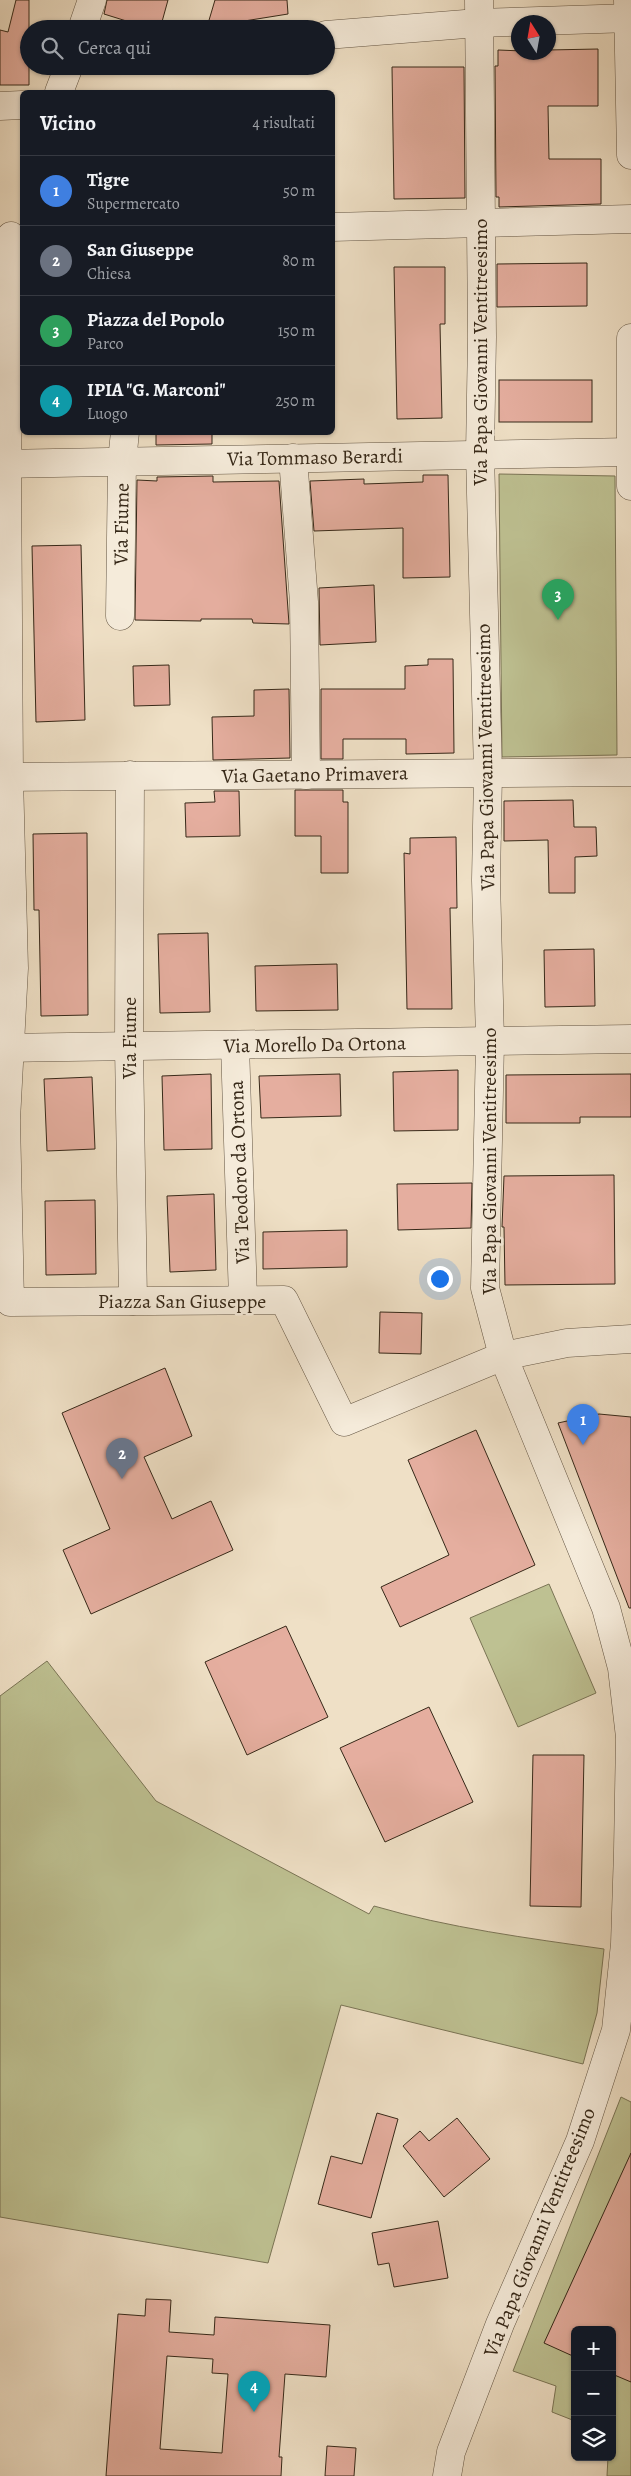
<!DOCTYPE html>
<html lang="it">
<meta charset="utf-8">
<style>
body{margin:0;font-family:Alegreya,serif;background:#20242c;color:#f1f3f6}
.controls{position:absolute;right:15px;bottom:15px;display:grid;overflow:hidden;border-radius:8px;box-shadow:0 1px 4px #0004}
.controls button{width:45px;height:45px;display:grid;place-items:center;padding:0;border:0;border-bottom:1px solid #363941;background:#171b24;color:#f1f3f6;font:25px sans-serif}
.compass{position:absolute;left:511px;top:15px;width:45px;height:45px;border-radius:50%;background:#171b24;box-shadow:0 1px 4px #0004;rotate:349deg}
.you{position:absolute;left:439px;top:1278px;width:18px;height:18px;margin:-12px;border:4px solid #fff;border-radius:50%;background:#1a73e8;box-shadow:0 0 0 8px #1a73e833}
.badge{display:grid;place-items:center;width:32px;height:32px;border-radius:50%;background:#c59692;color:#fff;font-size:16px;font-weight:700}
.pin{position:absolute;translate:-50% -41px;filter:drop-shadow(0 1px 2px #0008)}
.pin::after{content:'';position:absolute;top:26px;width:18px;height:15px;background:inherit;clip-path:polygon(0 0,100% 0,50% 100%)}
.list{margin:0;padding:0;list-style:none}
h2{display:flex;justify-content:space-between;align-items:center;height:65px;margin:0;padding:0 20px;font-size:21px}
h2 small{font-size:16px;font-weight:400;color:#9ea1a6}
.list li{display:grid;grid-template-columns:32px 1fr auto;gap:15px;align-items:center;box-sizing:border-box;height:70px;padding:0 20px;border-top:1px solid #363941}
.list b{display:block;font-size:19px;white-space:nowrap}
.list p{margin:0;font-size:16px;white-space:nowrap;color:#9ea1a6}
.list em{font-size:16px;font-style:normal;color:#9ea1a6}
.icon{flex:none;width:28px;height:28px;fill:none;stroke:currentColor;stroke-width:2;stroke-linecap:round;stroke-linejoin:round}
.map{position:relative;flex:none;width:631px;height:2476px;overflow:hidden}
.search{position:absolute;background:#171b24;box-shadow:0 1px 4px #0004;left:20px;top:20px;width:315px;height:55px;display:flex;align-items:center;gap:12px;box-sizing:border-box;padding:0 18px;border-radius:28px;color:#9ea1a6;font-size:19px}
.panel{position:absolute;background:#171b24;box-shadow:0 1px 4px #0004;left:20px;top:90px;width:315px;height:345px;border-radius:8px}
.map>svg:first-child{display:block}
.green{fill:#bec192;stroke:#7a7455}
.building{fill:#e5ae9f;stroke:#362818;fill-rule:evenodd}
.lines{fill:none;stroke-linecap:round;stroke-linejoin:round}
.minor-casing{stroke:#645644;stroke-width:29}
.minor{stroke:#f5ebda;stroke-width:28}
.labels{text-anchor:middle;stroke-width:5;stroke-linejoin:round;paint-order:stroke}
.street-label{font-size:20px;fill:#362818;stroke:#f5ebda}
</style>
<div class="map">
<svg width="631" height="2476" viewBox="0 0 631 2476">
<rect width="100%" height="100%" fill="#efe0c6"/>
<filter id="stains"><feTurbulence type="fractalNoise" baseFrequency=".004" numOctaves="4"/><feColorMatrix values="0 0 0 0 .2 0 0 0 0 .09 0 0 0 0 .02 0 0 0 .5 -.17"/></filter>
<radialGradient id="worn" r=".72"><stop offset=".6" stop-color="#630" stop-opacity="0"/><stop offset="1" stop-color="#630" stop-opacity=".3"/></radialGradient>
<!-- green -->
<g class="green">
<polygon points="499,474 615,476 617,755 502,757"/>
<polygon points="549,1584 596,1693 518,1727 470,1618"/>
<path d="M47 1661 156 1801 369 1914 374 1906C449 1928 527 1938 604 1949L597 2013 583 2064 341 2005 268 2263 0 2217V1696Z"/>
<polygon points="621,2097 631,2102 631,2476 607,2476 608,2457 612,2457 612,2330 575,2330 575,2421 552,2412 556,2386 513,2371"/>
</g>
<!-- building -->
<g class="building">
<polygon points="16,0 29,0 29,85 0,85 0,30 8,32"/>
<polygon points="107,0 168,0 160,29 152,29 104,14"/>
<polygon points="215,0 287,0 288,14 207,27"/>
<polygon points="598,49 598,106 548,106 549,159 601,159 601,204 499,207 499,197 496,197 495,66 498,66 498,50 548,52 548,50"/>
<polygon points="392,67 464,67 465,198 394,199"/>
<polygon points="587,263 587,306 497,307 497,264"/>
<polygon points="394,267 445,267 445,324 440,324 442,418 397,419"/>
<rect x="499" y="380" width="93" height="42"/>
<polygon points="156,432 212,432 212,444 156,445"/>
<polygon points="423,475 448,475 450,577 403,578 403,528 314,531 310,481 364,479 364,484 423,482"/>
<polygon points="213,476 213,482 279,481 289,624 253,623 252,619 201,619 201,621 135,620 137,480 157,481 157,477"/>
<polygon points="81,545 85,720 36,722 32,546"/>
<polygon points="374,585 376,642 320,645 319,588"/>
<polygon points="428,659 453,659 454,753 406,754 406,739 343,739 343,759 321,759 321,689 405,689 405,666 428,665"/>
<polygon points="169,665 170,705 134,706 133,666"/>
<polygon points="289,689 290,758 213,760 212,717 254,716 254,690"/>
<polygon points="295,790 343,790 343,802 348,802 348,873 321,873 321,836 295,836"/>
<polygon points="214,791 239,791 240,836 186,837 185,803 215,802"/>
<polygon points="573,800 574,827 596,827 597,856 575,857 575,893 549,893 548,840 504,841 504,801"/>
<polygon points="87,833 88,1015 41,1016 39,910 34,910 33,834"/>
<polygon points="456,837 457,908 450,908 452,1009 407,1009 404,853 410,854 410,838"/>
<polygon points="208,933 210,1012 160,1013 158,934"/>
<polygon points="594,949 595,1006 545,1007 544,950"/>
<polygon points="337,964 338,1010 256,1011 255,966"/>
<polygon points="458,1070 458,1130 394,1131 393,1072"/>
<polygon points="211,1074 212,1149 164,1150 162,1076"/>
<polygon points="340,1074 341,1116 261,1118 259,1076"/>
<polygon points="631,1074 631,1117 580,1117 580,1123 506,1123 506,1075"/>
<polygon points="92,1077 95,1149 47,1151 44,1079"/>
<polygon points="614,1175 615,1284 505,1285 504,1227 502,1227 504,1176"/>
<polygon points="472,1183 471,1228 398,1230 397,1184"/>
<polygon points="214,1194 216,1270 170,1272 167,1196"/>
<polygon points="95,1200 96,1274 46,1275 45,1201"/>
<polygon points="347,1230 347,1267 263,1269 263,1232"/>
<polygon points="380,1312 422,1313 421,1354 379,1353"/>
<polygon points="165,1368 192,1436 144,1457 172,1519 211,1501 233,1550 91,1614 63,1550 110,1529 62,1413"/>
<polygon points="599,1414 631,1417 631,1608 629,1608 558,1423"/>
<polygon points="476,1430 535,1565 400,1627 381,1587 449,1555 408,1460"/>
<polygon points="286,1626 328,1717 247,1755 205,1662"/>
<polygon points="429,1707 473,1802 385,1842 340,1748"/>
<polygon points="533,1755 584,1755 581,1907 530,1906"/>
<polygon points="377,2113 398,2119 371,2218 318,2204 331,2156 362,2164"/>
<polygon points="457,2118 490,2159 444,2197 403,2146 420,2131 429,2141"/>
<polygon points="631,2153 631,2382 612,2374 612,2330 575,2330 575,2357 544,2343"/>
<polygon points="438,2221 448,2278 394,2287 389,2263 378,2265 372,2233"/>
<path d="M146 2299 171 2300 169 2332 214 2335 215 2317 330 2325 326 2377 285 2374 279 2457H282L281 2476H106L118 2314 145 2316ZM167 2356 213 2359 212 2373 228 2374 222 2453 160 2449Z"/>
<polygon points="327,2446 356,2448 354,2476 325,2476"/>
</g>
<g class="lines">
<!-- minor casing -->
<g class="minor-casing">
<g id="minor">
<polyline points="628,0 631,155"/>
<polyline points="82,29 92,0"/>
<polyline points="326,35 478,23 631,18"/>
<polyline points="59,92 69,66"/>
<polyline points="0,106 22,105"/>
<polyline points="332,227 631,219"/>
<polyline points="11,236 7,464 9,777 14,968 6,1120 10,1302 284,1300 344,1422 503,1356 567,1343 631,1339"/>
<polyline points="631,338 631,486"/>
<polyline points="293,458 304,602 306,775"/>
<polyline points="0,464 631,452"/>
<polyline points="120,616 122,461 125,432"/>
<polyline points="130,775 129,1046 133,1301"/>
<polyline points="0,777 631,772"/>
<polyline points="235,1045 243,1299"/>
<polyline points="0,1048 631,1039"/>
<polyline points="447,2476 451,2452 500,2324 580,2141 616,2030 625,1944 628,1851 630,1737 622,1668 606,1608 503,1356 485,1288 490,1041 486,880 488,773 480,453 482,337 479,0"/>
</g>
</g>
<!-- minor -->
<use href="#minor" class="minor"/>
</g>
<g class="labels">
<!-- street labels -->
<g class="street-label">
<text transform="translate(480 352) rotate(-90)" y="7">Via Papa Giovanni Ventitreesimo</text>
<text transform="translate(315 457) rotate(-1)" y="7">Via Tommaso Berardi</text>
<text transform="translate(121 524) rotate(-89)" y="7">Via Fiume</text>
<text transform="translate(485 757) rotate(-91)" y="7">Via Papa Giovanni Ventitreesimo</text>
<text transform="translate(315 774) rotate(-1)" y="7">Via Gaetano Primavera</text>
<text transform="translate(129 1038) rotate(-90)" y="7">Via Fiume</text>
<text transform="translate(315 1044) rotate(-1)" y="7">Via Morello Da Ortona</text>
<text transform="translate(489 1161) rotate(-90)" y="7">Via Papa Giovanni Ventitreesimo</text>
<text transform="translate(239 1172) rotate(-92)" y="7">Via Teodoro da Ortona</text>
<text x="182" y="1308">Piazza San Giuseppe</text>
<text transform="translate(539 2232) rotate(-68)" y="7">Via Papa Giovanni Ventitreesimo</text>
</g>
</g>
<rect width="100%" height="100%" filter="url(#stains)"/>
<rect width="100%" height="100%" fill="url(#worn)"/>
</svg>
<div class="controls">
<button>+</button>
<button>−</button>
<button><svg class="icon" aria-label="layers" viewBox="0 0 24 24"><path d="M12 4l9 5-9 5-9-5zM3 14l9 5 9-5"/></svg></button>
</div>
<svg class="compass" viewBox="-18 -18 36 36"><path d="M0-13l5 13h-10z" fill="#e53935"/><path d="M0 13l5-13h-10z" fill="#9ea1a6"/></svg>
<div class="you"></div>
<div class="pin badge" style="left:583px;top:1445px;background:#3f7fe0">1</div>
<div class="pin badge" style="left:122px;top:1479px;background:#6b7280">2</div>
<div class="pin badge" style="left:558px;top:620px;background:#2e9e5b">3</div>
<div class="pin badge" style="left:254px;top:2412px;background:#0f9aa8">4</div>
<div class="search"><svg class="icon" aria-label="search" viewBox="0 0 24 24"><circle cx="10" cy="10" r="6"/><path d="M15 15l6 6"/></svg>Cerca qui</div>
<section class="panel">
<h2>Vicino<small>4 risultati</small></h2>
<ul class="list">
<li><span class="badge" style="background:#3f7fe0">1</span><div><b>Tigre</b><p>Supermercato</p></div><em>50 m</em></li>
<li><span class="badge" style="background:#6b7280">2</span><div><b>San Giuseppe</b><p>Chiesa</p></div><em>80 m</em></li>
<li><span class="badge" style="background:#2e9e5b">3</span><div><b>Piazza del Popolo</b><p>Parco</p></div><em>150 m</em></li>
<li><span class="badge" style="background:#0f9aa8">4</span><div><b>IPIA &quot;G. Marconi&quot;</b><p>Luogo</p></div><em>250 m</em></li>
</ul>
</section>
</div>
